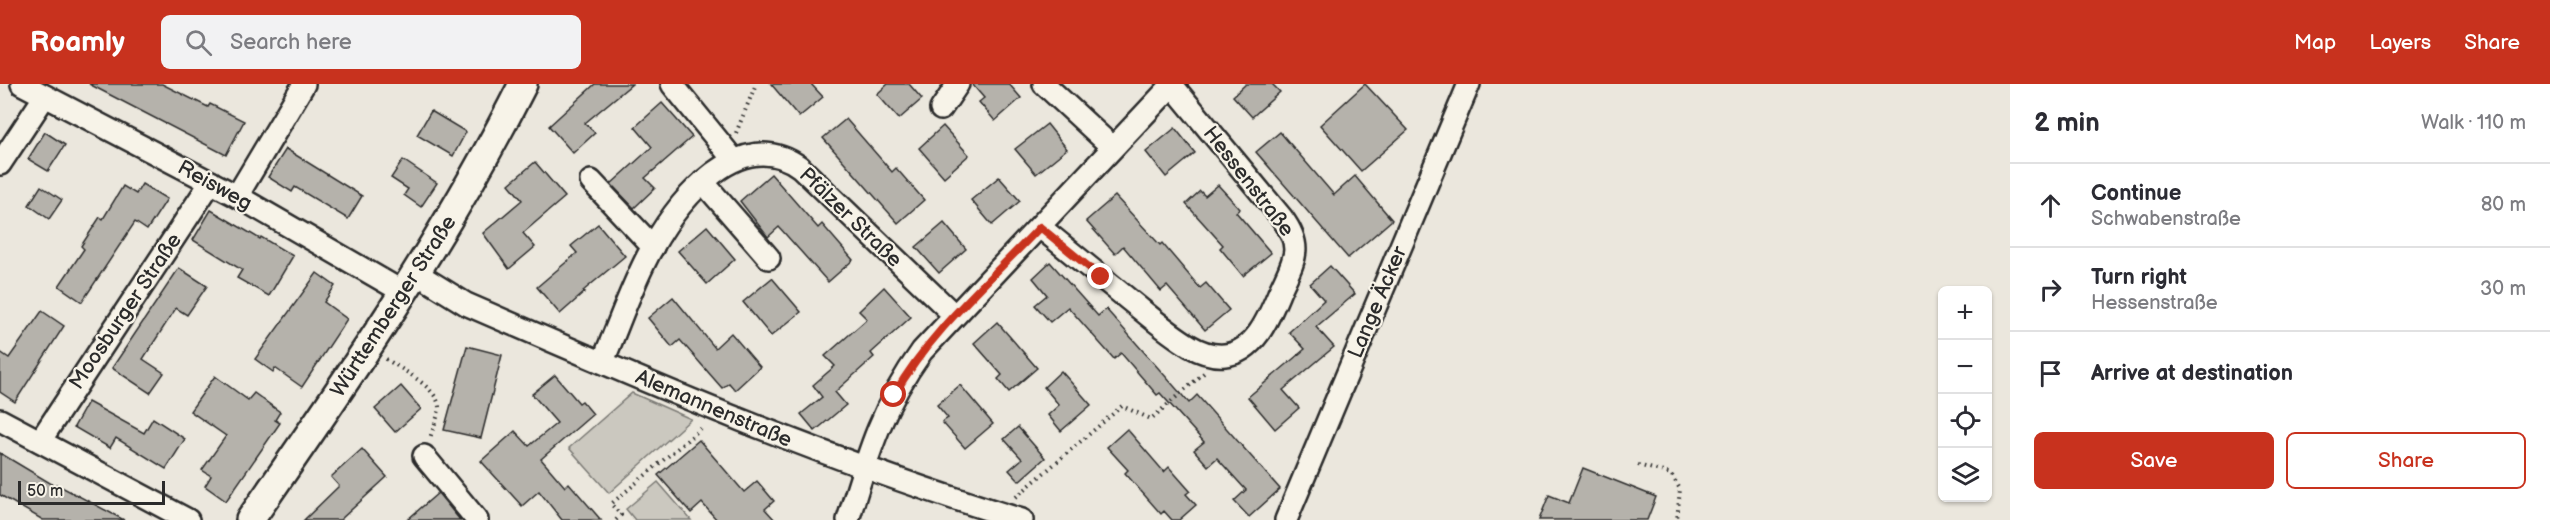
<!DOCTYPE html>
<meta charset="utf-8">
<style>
body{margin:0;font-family:"Balsamiq Sans",sans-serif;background:#f2f2f3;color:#2b2b33}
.controls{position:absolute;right:18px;bottom:18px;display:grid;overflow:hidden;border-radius:9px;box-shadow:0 2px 4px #0004}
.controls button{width:54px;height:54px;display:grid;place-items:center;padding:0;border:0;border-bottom:2px solid #e1e1e2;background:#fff;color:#2b2b33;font:30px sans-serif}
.scale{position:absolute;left:18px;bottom:15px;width:147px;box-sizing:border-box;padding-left:6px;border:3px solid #2b2b2b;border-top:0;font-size:16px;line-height:21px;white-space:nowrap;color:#2b2b2b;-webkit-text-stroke:4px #f7f3e8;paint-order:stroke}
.stop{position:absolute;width:18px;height:18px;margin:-14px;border:4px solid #c8321e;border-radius:50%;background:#fff}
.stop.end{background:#c8321e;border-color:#fff;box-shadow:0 2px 6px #0008}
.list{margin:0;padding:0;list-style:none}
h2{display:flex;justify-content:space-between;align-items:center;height:78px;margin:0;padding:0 24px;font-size:26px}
h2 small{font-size:20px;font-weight:400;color:#7c7c81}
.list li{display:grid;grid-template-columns:39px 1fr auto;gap:18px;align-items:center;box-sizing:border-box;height:84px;padding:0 24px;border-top:2px solid #e1e1e2}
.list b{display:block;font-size:22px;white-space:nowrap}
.list p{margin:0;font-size:20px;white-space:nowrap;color:#7c7c81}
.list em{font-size:20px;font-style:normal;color:#7c7c81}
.actions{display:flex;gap:12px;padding:18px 24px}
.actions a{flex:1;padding:14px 0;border:2px solid #c8321e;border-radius:9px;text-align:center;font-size:21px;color:#c8321e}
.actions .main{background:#c8321e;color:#fff}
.icon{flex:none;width:33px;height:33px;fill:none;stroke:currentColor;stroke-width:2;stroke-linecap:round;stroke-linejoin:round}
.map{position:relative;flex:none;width:2010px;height:436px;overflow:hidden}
header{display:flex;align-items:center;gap:36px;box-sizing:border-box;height:84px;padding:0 30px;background:#c8321e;color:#fff}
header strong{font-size:28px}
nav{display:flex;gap:33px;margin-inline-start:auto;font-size:21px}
.search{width:420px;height:54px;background:#f2f2f3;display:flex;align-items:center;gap:15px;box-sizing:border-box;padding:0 21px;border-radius:9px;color:#7c7c81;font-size:22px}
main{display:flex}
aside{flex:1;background:#fff}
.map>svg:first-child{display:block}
.green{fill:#cbc8bf;stroke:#7b7a75;stroke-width:1.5}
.building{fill:#b5b2ab;stroke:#2b2b2b;stroke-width:1.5}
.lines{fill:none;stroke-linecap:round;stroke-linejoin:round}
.minor-casing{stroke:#2b2b2b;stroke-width:26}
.major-casing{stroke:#2b2b2b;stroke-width:32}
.path{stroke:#2b2b2b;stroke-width:4;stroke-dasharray:1.5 4.5;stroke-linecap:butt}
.minor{stroke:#f7f3e8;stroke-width:21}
.major{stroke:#f7f3e8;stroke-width:27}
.route{stroke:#c8321e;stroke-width:8}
.labels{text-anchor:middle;stroke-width:4.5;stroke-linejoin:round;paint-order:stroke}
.street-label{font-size:21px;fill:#2b2b2b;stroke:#f7f3e8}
</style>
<header>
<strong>Roamly</strong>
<div class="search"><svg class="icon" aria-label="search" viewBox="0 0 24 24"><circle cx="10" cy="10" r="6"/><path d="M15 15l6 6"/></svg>Search here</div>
<nav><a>Map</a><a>Layers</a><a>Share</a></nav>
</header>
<main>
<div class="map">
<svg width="2010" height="436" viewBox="0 0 2010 436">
<rect width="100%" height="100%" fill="#ebe7dd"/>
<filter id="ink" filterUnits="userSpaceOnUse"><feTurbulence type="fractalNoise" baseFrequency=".0167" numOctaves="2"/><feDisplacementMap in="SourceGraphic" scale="12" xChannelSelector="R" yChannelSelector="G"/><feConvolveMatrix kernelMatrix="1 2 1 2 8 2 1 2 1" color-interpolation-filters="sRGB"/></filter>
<g filter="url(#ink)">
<!-- green -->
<g class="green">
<polygon points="632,309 691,335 609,409 569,364"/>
<polygon points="658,398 691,436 635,436 626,425"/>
</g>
<!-- building -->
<g class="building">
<polygon points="89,0 162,0 208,23 210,20 244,37 226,71"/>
<polygon points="595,0 632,0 585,39 595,49 573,69 549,42"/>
<polygon points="771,0 811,0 823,13 799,33"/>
<polygon points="888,0 909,0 922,15 899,35 877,10"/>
<polygon points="972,0 1009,0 1021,14 995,37 979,18 984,14"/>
<polygon points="1246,0 1272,0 1280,8 1252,33 1233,12"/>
<polygon points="1365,0 1408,46 1361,87 1320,41"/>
<polygon points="662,19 692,53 645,94 655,104 634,124 611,100 652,63 635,43"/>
<polygon points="431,27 466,48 453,72 417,51"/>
<polygon points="846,35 892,88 896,84 924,116 898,139 823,54"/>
<polygon points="1047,40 1067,65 1036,90 1015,65"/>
<polygon points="943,42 969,71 944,93 919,64"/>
<polygon points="1175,44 1195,69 1166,93 1146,68"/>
<polygon points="45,48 65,61 48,87 28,75"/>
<polygon points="1280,48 1334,111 1355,92 1392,136 1348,174 1256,68"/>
<polygon points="286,65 362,112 348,135 295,103 292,108 268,93"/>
<polygon points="403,76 437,99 421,123 404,111 408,105 391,94"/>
<polygon points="535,78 565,113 523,149 535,163 509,185 483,149 522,116 509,100"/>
<polygon points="771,90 818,144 822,140 853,176 828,198 779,143 768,153 740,117"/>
<polygon points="999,93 1020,117 992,141 971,116"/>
<polygon points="142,100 167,115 147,146 135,138 82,218 59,202 84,165 81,162 100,133 103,135 123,102 136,110"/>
<polygon points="1218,101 1240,125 1236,128 1271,169 1243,192 1220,164 1223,161 1186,120 1200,107 1205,112"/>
<polygon points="41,102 62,116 49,135 29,121"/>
<polygon points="1115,112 1160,161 1162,159 1200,204 1206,199 1229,226 1205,246 1167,202 1161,207 1123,162 1115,170 1086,137"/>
<polygon points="211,126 260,155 261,153 293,172 269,212 237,194 242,186 193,156"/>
<polygon points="944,139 966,165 939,189 916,163"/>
<polygon points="598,140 625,172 583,207 585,208 560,230 537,203 577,169 571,162"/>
<polygon points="707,142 735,175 707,200 678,167"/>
<polygon points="1050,178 1098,232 1106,225 1189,319 1197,311 1280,405 1249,433 1234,417 1246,406 1217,374 1208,382 1194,366 1204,358 1160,309 1157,311 1121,269 1114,275 1068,223 1050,238 1035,221 1047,211 1033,194"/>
<polygon points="1330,182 1355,210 1316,243 1334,263 1283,306 1299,324 1275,345 1248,313 1305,265 1289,248 1324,216 1310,200"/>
<polygon points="179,184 207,202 187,231 176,224 143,275 164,289 150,309 112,284"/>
<polygon points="317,189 335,202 324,218 347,235 302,303 275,284 273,288 255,275"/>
<polygon points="772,194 801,228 771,252 743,218"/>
<polygon points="884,203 911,233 871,269 874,273 835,308 846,321 815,347 801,330 822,313 813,301 835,282 825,272 867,235 859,227"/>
<polygon points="673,213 715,264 731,249 760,283 735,306 729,299 722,304 680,256 672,263 648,234"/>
<polygon points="42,227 64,242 15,318 0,308 0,268 9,274"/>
<polygon points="997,238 1037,284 1009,308 998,295 1002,291 974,259"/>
<polygon points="467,262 502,271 481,354 444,346"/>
<polygon points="1061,287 1091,321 1061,347 1048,331 1059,321 1044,303"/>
<polygon points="555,291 579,319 582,317 593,330 541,375 565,403 569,399 601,436 562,436 539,407 522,422 481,377 515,347 529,362 557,339 532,310"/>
<polygon points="215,292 248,316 254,309 280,328 275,336 280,339 226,417 205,402 211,392 202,386 226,352 190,327"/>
<polygon points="960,301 993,340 965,364 942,338 948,334 937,321"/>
<polygon points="401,302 421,325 395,348 375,325"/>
<polygon points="88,318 144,349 153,334 185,355 166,385 116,354 110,364 74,343"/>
<polygon points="1018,343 1045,374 1019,397 1009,386 1022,375 1004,355"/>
<polygon points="1127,345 1164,388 1169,383 1190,407 1186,410 1196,421 1179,436 1172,436 1164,427 1161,430 1125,389 1128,386 1107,363"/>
<polygon points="699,356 744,408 757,397 774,417 765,425 775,436 717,436 702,419 691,429 658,391"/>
<polygon points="362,365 387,393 340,436 304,436 339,402 331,393"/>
<polygon points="0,369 55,402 56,400 124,436 43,436 0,411"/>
<polygon points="1583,384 1656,413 1647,436 1539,436 1549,411 1569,419"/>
<polygon points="438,409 460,436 407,436"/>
</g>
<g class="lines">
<!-- minor casing -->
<g class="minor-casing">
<g id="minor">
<polyline points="22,0 237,112 403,208"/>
<polyline points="672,0 733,75"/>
<polyline points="1044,0 1112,63"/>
<polyline points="941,25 958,0"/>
<polyline points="0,80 45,12"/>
<polyline points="591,97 653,163"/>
<polyline points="703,98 769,174"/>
<polyline points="237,112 304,0"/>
<path d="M1040 143C1069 167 1099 191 1128 215 1148 231 1168 249 1190 262 1200 268 1213 272 1225 271 1255 268 1269 233 1279 209 1293 177 1305 165 1282 134L1172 1"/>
<path d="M416 189 466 220C648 299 831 378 1022 436"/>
<path d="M603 277C619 240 632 200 652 164 679 116 740 39 800 83L954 231"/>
<polyline points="0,336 188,436"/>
<polyline points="40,357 211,98"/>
<polyline points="424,372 477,436"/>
<path d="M848 436C868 370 881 324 922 267L1173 0"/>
<polyline points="1286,436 1469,0"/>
</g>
</g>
<!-- major casing -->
<g class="major-casing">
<path id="major" d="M250 436C348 295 446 153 523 0"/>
</g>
<!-- path -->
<g class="path">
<polyline points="736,49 756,0"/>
<path d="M386 275C402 286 441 305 439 326 437 335 433 345 430 354"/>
<polyline points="1638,381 1671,390 1680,405 1677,436"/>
<polyline points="1016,413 1122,322 1151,335 1204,289"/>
<polyline points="616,436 621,431 611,420 704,342"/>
</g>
<!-- minor -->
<use href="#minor" class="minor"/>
<!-- major -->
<use href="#major" class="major"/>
</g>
</g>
<g class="lines" filter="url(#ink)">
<!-- route -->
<path class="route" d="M894 311C931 246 989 197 1040 143L1101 193"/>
</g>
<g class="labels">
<!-- street labels -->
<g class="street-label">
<text transform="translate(1249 97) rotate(52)" y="7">Hessenstraße</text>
<text transform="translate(215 101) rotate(29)" y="7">Reisweg</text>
<text transform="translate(851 133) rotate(44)" y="7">Pfälzer Straße</text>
<text transform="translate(1377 218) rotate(-67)" y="7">Lange Äcker</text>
<text transform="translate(393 222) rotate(-57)" y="7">Württemberger Straße</text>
<text transform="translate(125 227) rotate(-56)" y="7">Moosburger Straße</text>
<text transform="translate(714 324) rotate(23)" y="7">Alemannenstraße</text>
</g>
</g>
</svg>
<div class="controls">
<button>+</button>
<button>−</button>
<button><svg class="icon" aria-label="locate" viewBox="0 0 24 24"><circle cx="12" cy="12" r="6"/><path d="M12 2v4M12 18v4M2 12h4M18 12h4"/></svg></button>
<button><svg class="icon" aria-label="layers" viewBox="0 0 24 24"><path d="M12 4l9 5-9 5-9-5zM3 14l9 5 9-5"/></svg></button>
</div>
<div class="scale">50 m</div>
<div class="stop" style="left:894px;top:311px"></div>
<div class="stop end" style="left:1101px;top:193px"></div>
</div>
<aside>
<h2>2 min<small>Walk · 110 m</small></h2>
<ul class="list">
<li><svg class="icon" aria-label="ahead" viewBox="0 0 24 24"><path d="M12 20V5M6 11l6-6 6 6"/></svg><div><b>Continue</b><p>Schwabenstraße</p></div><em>80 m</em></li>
<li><svg class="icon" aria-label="right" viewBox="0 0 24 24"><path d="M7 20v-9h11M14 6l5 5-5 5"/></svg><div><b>Turn right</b><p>Hessenstraße</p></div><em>30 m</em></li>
<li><svg class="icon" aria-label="arrive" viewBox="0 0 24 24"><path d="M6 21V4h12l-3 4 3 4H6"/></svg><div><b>Arrive at destination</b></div></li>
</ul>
<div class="actions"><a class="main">Save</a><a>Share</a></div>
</aside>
</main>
